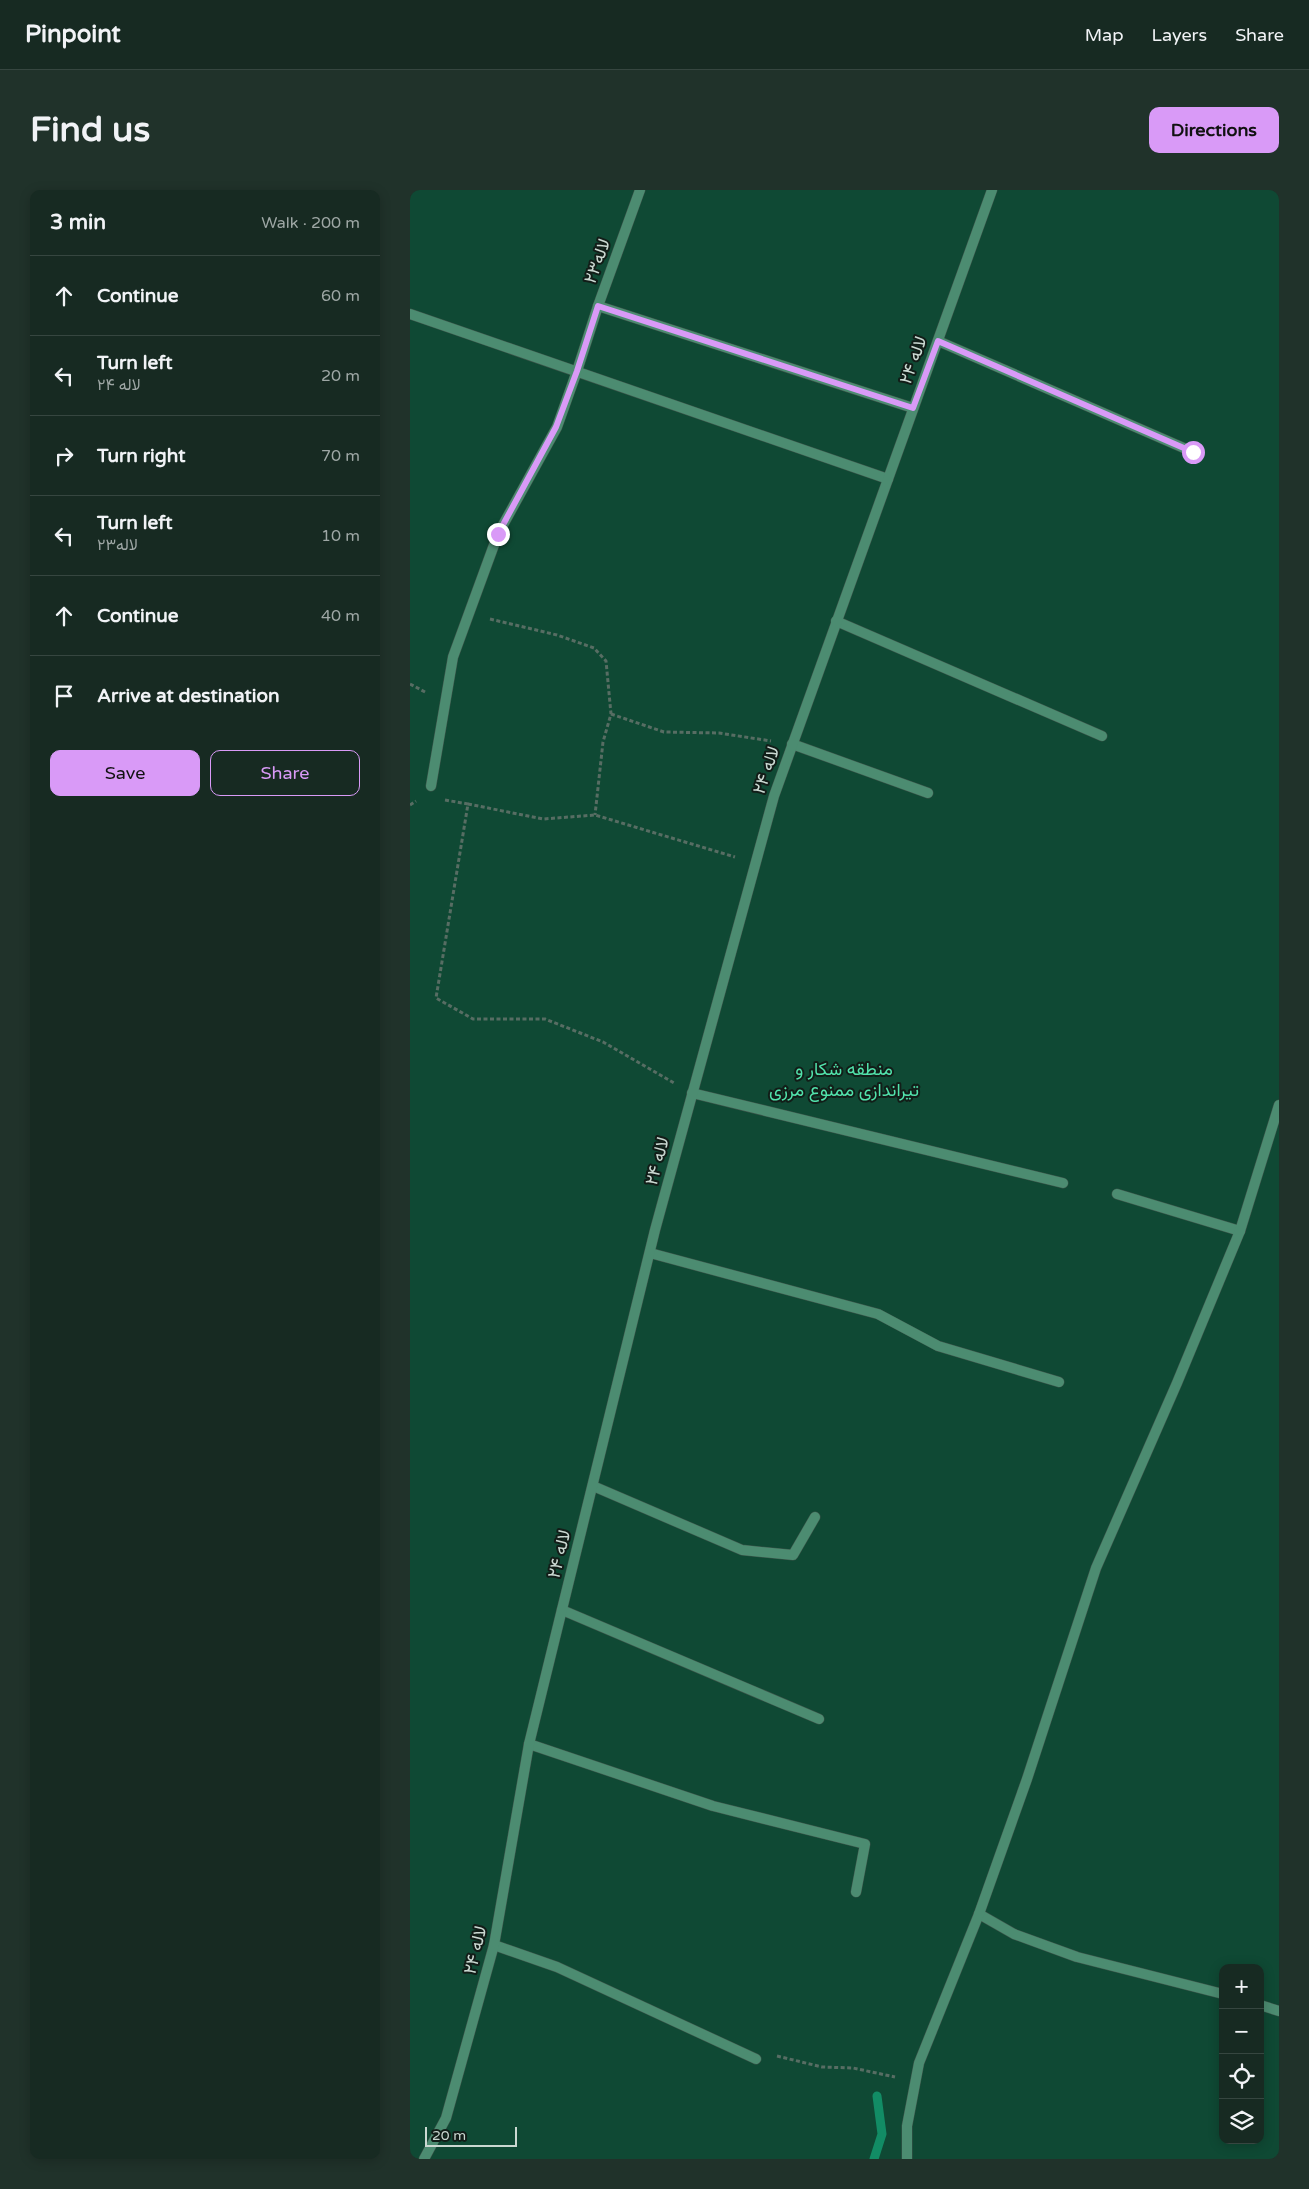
<!DOCTYPE html>
<meta charset="utf-8">
<style>
body{margin:0;font-family:"Varela Round",Vazirmatn,sans-serif;background:#20322a;color:#f1f3f6}
.controls{position:absolute;right:15px;bottom:15px;display:grid;overflow:hidden;border-radius:10px;box-shadow:0 2px 12px #0003}
.controls button{width:45px;height:45px;display:grid;place-items:center;padding:0;border:0;border-bottom:1px solid #364640;background:#172a22;color:#f1f3f6;font:25px sans-serif}
.scale{position:absolute;left:15px;bottom:12px;width:92px;box-sizing:border-box;padding-left:5px;border:2px solid #cad8d1;border-top:0;font-size:14px;line-height:18px;white-space:nowrap;color:#cad8d1;-webkit-text-stroke:4px #121d18;paint-order:stroke}
.stop{position:absolute;width:15px;height:15px;margin:-11px;border:4px solid #d99af7;border-radius:50%;background:#fff}
.stop.end{background:#d99af7;border-color:#fff;box-shadow:0 1px 5px #0008}
.list{margin:0;padding:0;list-style:none}
h2{display:flex;justify-content:space-between;align-items:center;height:65px;margin:0;padding:0 20px;font-size:21px}
h2 small{font-size:16px;font-weight:400;color:#9ea7a5}
.list li{display:grid;grid-template-columns:32px 1fr auto;gap:15px;align-items:center;box-sizing:border-box;height:80px;padding:0 20px;border-top:1px solid #364640}
.list b{display:block;font-size:19px;white-space:nowrap}
.list p{margin:0;font-size:16px;white-space:nowrap;color:#9ea7a5}
.list em{font-size:16px;font-style:normal;color:#9ea7a5}
.actions{display:flex;gap:10px;padding:15px 20px}
.actions a{flex:1;padding:11px 0;border:1px solid #d99af7;border-radius:10px;text-align:center;font-size:18px;color:#d99af7}
.actions .main{background:#d99af7;color:#111}
.icon{flex:none;width:28px;height:28px;fill:none;stroke:currentColor;stroke-width:2;stroke-linecap:round;stroke-linejoin:round}
.map{position:relative;flex:none;width:869px;height:1969px;overflow:hidden;border-radius:10px}
header{display:flex;align-items:center;gap:30px;box-sizing:border-box;height:70px;padding:0 25px;background:#172a22;border-bottom:1px solid #364640}
header strong{font-size:24px}
nav{display:flex;gap:28px;margin-inline-start:auto;font-size:18px}
.intro{display:flex;align-items:center;justify-content:space-between;box-sizing:border-box;height:120px;padding:0 30px}
h1{margin:0;font-size:35px}
.button{padding:12px 22px;border-radius:10px;background:#d99af7;color:#111;font-size:18px;font-weight:700}
main{display:flex;gap:30px;padding:0 30px}
aside{flex:1;background:#172a22;border-radius:10px;box-shadow:0 2px 12px #0003}
.map>svg:first-child{display:block}
.green{fill:#0f4934;fill-rule:evenodd}
.lines{fill:none;stroke-linecap:round;stroke-linejoin:round}
.stream{stroke:#128c65;stroke-width:9}
.service-casing{stroke:#3e554b;stroke-width:11}
.minor-casing{stroke:#3e554b;stroke-width:11}
.path{stroke:#576d63;stroke-width:3;stroke-dasharray:4 2.5;stroke-linecap:butt}
.service{stroke:#4c8c71;stroke-width:10}
.minor{stroke:#4c8c71;stroke-width:10}
.route{stroke:#d99af7;stroke-width:6}
.labels{text-anchor:middle;stroke-width:4;stroke-linejoin:round;paint-order:stroke}
.street-label{font-size:18px;fill:#cad8d1;stroke:#121d18}
.park-label{font-size:18px;fill:#51e2ab;stroke:#121d18}
</style>
<header>
<strong>Pinpoint</strong>
<nav><a>Map</a><a>Layers</a><a>Share</a></nav>
</header>
<div class="intro"><h1>Find us</h1><a class="button">Directions</a></div>
<main>
<aside>
<h2>3 min<small>Walk · 200 m</small></h2>
<ul class="list">
<li><svg class="icon" aria-label="ahead" viewBox="0 0 24 24"><path d="M12 20V5M6 11l6-6 6 6"/></svg><div><b>Continue</b></div><em>60 m</em></li>
<li><svg class="icon" aria-label="left" viewBox="0 0 24 24"><path d="M17 20v-9H6M10 6l-5 5 5 5"/></svg><div><b>Turn left</b><p>لاله ۲۴</p></div><em>20 m</em></li>
<li><svg class="icon" aria-label="right" viewBox="0 0 24 24"><path d="M7 20v-9h11M14 6l5 5-5 5"/></svg><div><b>Turn right</b></div><em>70 m</em></li>
<li><svg class="icon" aria-label="left" viewBox="0 0 24 24"><path d="M17 20v-9H6M10 6l-5 5 5 5"/></svg><div><b>Turn left</b><p>لاله۲۳</p></div><em>10 m</em></li>
<li><svg class="icon" aria-label="ahead" viewBox="0 0 24 24"><path d="M12 20V5M6 11l6-6 6 6"/></svg><div><b>Continue</b></div><em>40 m</em></li>
<li><svg class="icon" aria-label="arrive" viewBox="0 0 24 24"><path d="M6 21V4h12l-3 4 3 4H6"/></svg><div><b>Arrive at destination</b></div></li>
</ul>
<div class="actions"><a class="main">Save</a><a>Share</a></div>
</aside>
<div class="map">
<svg width="869" height="1969" viewBox="0 0 869 1969">
<rect width="100%" height="100%" fill="#1f382d"/>
<!-- green -->
<path class="green" d="M0 0H869V1969H0ZM813 1778H850V1950H813Z"/>
<g class="lines">
<!-- stream -->
<polyline class="stream" points="464,1969 472,1944 467,1906"/>
<!-- service casing -->
<g class="service-casing">
<g id="service">
<polyline points="528,151 783,262"/>
<polyline points="426,431 692,546"/>
<polyline points="382,554 518,603"/>
<polyline points="21,596 43,467 88,344 147,237 167,181"/>
<polyline points="707,1004 830,1041"/>
<polyline points="240,1063 468,1124 528,1156 649,1192"/>
<polyline points="183,1296 332,1360 383,1365 405,1327"/>
<polyline points="152,1420 409,1529"/>
<polyline points="569,1724 604,1744 667,1767 813,1804"/>
<polyline points="850,1815 869,1821"/>
</g>
</g>
<!-- minor casing -->
<g class="minor-casing">
<g id="minor">
<polyline points="188,116 503,218"/>
<polyline points="0,124 478,289"/>
<polyline points="167,181 188,116 230,0"/>
<polyline points="282,903 653,993"/>
<polyline points="119,1554 303,1616 455,1654 446,1702"/>
<polyline points="84,1755 147,1777 346,1869"/>
<polyline points="14,1969 36,1928 84,1755 119,1554 245,1040 364,606 582,0"/>
<polyline points="497,1969 497,1936 509,1873 569,1724 617,1589 686,1378 767,1193 830,1041 869,915"/>
</g>
</g>
<!-- path -->
<g class="path">
<polyline points="80,429 147,445 184,458 196,471 201,524 193,552 185,625"/>
<polyline points="0,494 17,503"/>
<polyline points="201,524 254,542 309,543 361,551"/>
<polyline points="35,610 58,614 26,808 63,829 135,829 193,852 264,893"/>
<polyline points="58,614 133,629 185,625 325,667"/>
<polyline points="0,615 6,611"/>
<polyline points="367,1866 412,1877 443,1878 485,1887"/>
</g>
<!-- service -->
<use href="#service" class="service"/>
<!-- minor -->
<use href="#minor" class="minor"/>
</g>
<g class="lines">
<!-- route -->
<polyline class="route" points="88,344 146,237 167,181 188,116 503,218 528,151 783,262"/>
</g>
<g class="labels">
<!-- street labels -->
<g class="street-label">
<text transform="translate(187 71) rotate(-70)" y="6">لاله۲۳</text>
<text transform="translate(503 170) rotate(-70)" y="6">لاله ۲۴</text>
<text transform="translate(356 580) rotate(-71)" y="6">لاله ۲۴</text>
<text transform="translate(247 971) rotate(-75)" y="6">لاله ۲۴</text>
<text transform="translate(149 1364) rotate(-76)" y="6">لاله ۲۴</text>
<text transform="translate(65 1760) rotate(-76)" y="6">لاله ۲۴</text>
</g>
<!-- park labels -->
<g class="park-label">
<text x="434" y="885">منطقه شکار و<tspan x="434" dy="21">تیراندازی ممنوع مرزی</tspan></text>
</g>
</g>
</svg>
<div class="controls">
<button>+</button>
<button>−</button>
<button><svg class="icon" aria-label="locate" viewBox="0 0 24 24"><circle cx="12" cy="12" r="6"/><path d="M12 2v4M12 18v4M2 12h4M18 12h4"/></svg></button>
<button><svg class="icon" aria-label="layers" viewBox="0 0 24 24"><path d="M12 4l9 5-9 5-9-5zM3 14l9 5 9-5"/></svg></button>
</div>
<div class="scale">20 m</div>
<div class="stop" style="left:783px;top:262px"></div>
<div class="stop end" style="left:88px;top:344px"></div>
</div>
</main>
